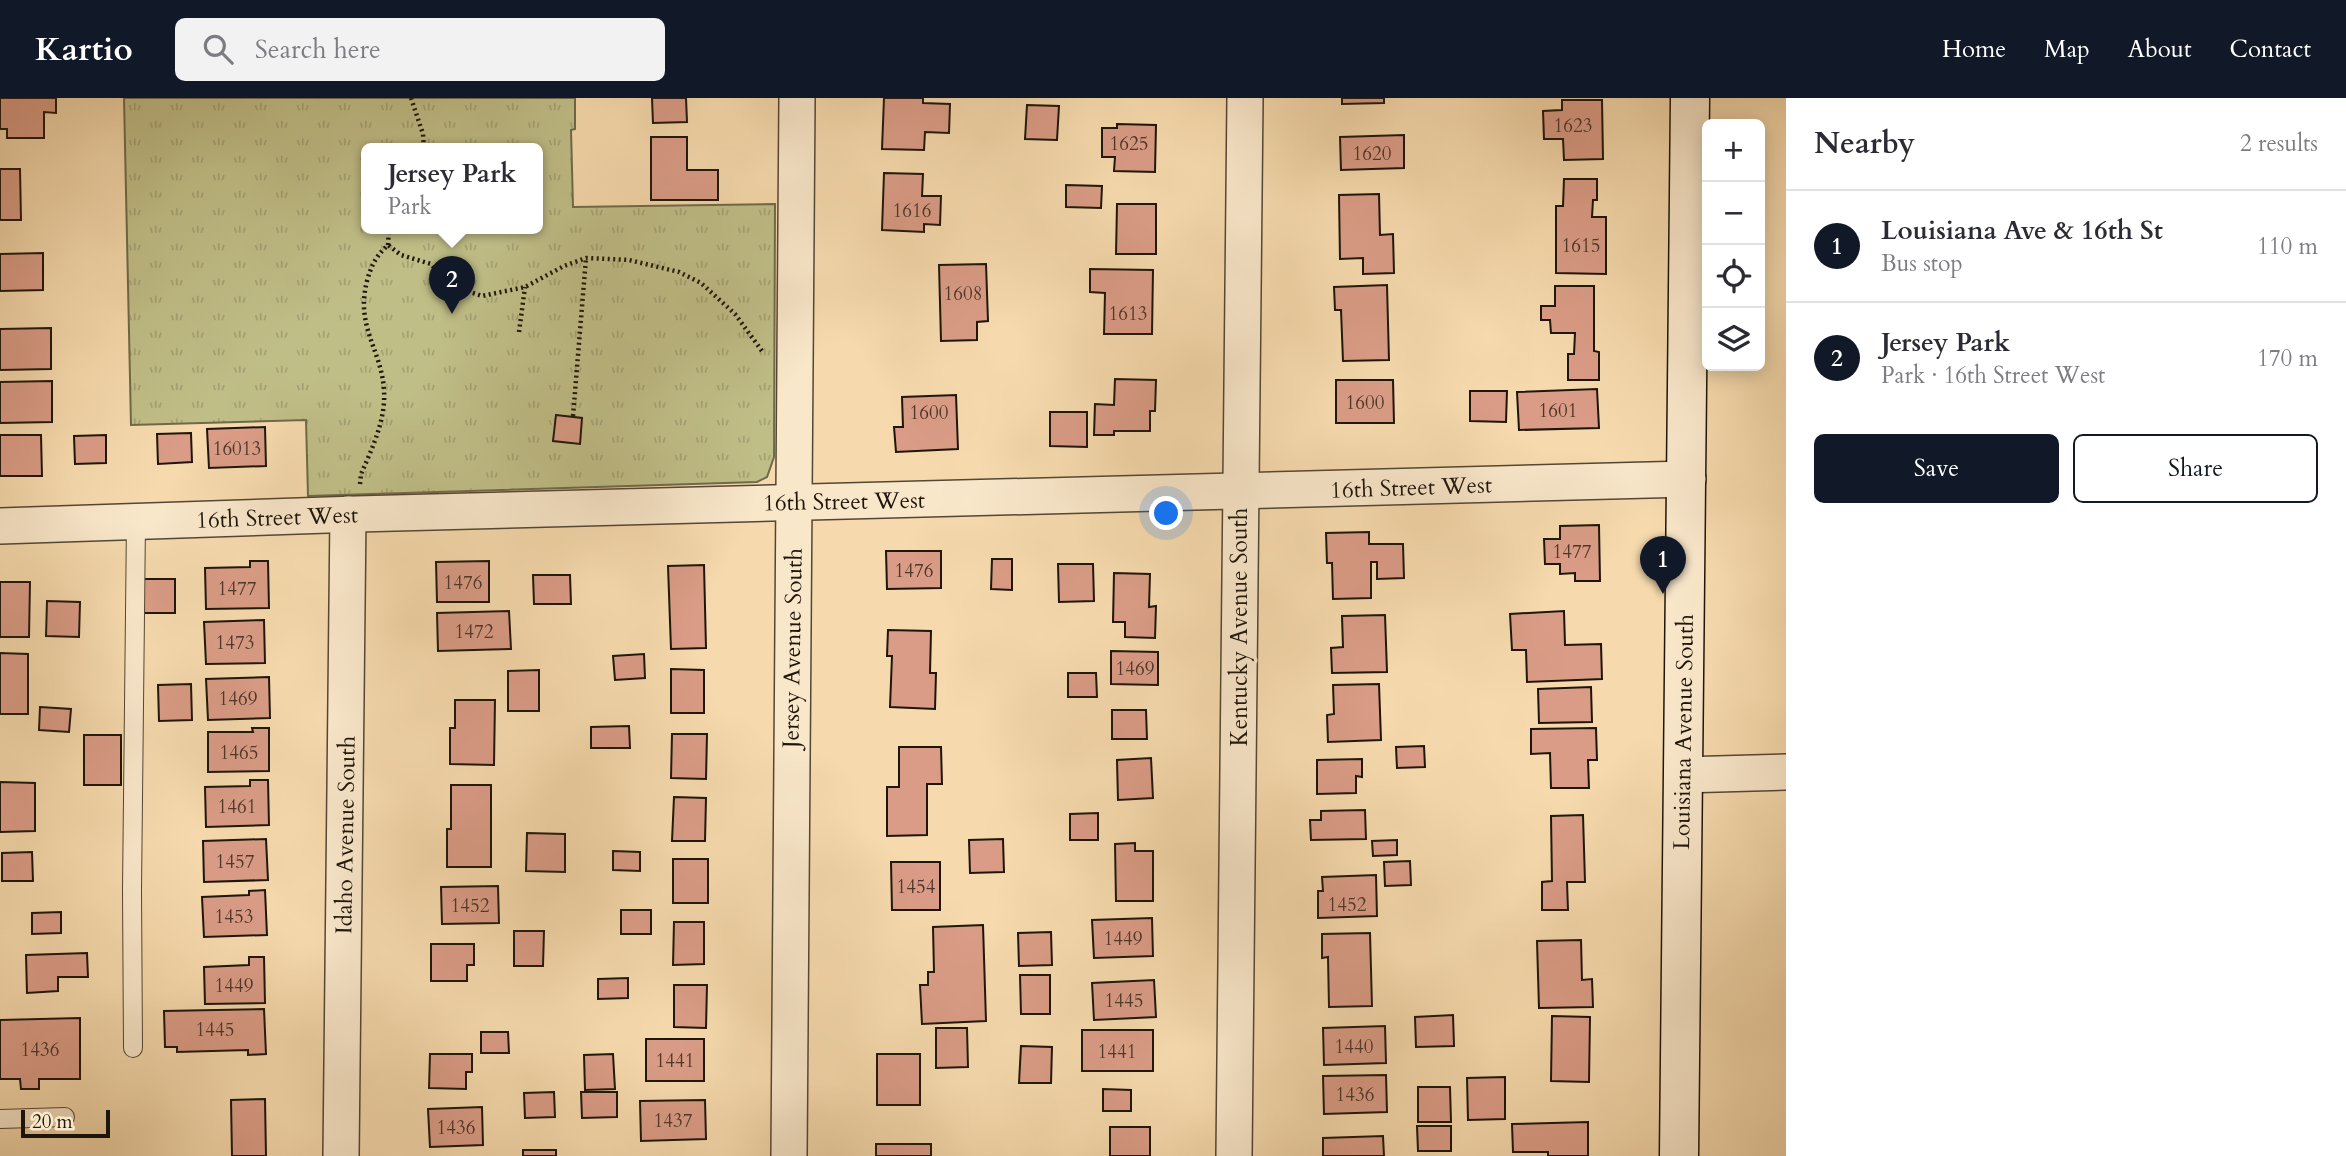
<!DOCTYPE html>
<meta charset="utf-8">
<style>
body{margin:0;font-family:Cardo,serif;background:#f2f2f3;color:#2b2b33}
.controls{position:absolute;right:21px;top:21px;display:grid;overflow:hidden;border-radius:10px;box-shadow:0 4px 18px #0003}
.controls button{width:63px;height:63px;display:grid;place-items:center;padding:0;border:0;border-bottom:2px solid #e1e1e2;background:#fff;color:#2b2b33;font:35px sans-serif}
.scale{position:absolute;left:21px;bottom:18px;width:89px;box-sizing:border-box;padding-left:7px;border:4px solid #1e150b;border-top:0;font-size:19px;line-height:24px;white-space:nowrap;color:#1e150b;-webkit-text-stroke:5px #f9e7ca;paint-order:stroke}
.you{position:absolute;left:1167px;top:416px;width:24px;height:24px;margin:-18px;border:5px solid #fff;border-radius:50%;background:#1a73e8;box-shadow:0 0 0 10px #1a73e833}
.badge{display:grid;place-items:center;width:46px;height:46px;border-radius:50%;background:#111827;color:#fff;font-size:23px;font-weight:700}
.pin{position:absolute;translate:-50% -58px;filter:drop-shadow(0 2px 4px #0008)}
.pin::after{content:'';position:absolute;top:37px;width:24px;height:21px;background:inherit;clip-path:polygon(0 0,100% 0,50% 100%)}
.popup{position:absolute;left:361px;top:45px;width:182px;height:91px;box-sizing:border-box;display:grid;place-content:center;border-radius:10px;background:#fff;filter:drop-shadow(0 2px 5px #0005);font-size:23px;white-space:nowrap;color:#7c7c81}
.popup b{font-size:26px;color:#2b2b33}
.popup::after{content:'';position:absolute;left:50%;top:100%;margin-left:-14px;border:14px solid transparent;border-top-color:#fff}
.list{margin:0;padding:0;list-style:none}
h2{display:flex;justify-content:space-between;align-items:center;height:91px;margin:0;padding:0 28px;font-size:30px}
h2 small{font-size:23px;font-weight:400;color:#7c7c81}
.list li{display:grid;grid-template-columns:46px 1fr auto;gap:21px;align-items:center;box-sizing:border-box;height:112px;padding:0 28px;border-top:2px solid #e1e1e2}
.list b{display:block;font-size:26px;white-space:nowrap}
.list p{margin:0;font-size:23px;white-space:nowrap;color:#7c7c81}
.list em{font-size:23px;font-style:normal;color:#7c7c81}
.actions{display:flex;gap:14px;padding:21px 28px}
.actions a{flex:1;padding:16px 0;border:2px solid #111827;border-radius:10px;text-align:center;font-size:24px;color:#111827}
.actions .main{background:#111827;color:#fff}
.icon{flex:none;width:38px;height:38px;fill:none;stroke:currentColor;stroke-width:2;stroke-linecap:round;stroke-linejoin:round}
.map{position:relative;flex:none;width:1786px;height:1058px;overflow:hidden}
header{display:flex;align-items:center;gap:42px;box-sizing:border-box;height:98px;padding:0 35px;background:#111827;color:#fff}
header strong{font-size:33px}
nav{display:flex;gap:38px;margin-inline-start:auto;font-size:24px}
.search{width:490px;height:63px;background:#f2f2f3;display:flex;align-items:center;gap:18px;box-sizing:border-box;padding:0 24px;border-radius:10px;color:#7c7c81;font-size:26px}
main{display:flex}
aside{flex:1;background:#fff}
.map>svg:first-child{display:block}
.park{fill:url(#park-tufts);stroke:#6f6a49;stroke-width:2;fill-rule:evenodd}
.building{fill:#da9c86;stroke:#1e150b;stroke-width:2}
.lines{fill:none;stroke-linecap:round;stroke-linejoin:round}
.lane-casing{stroke:#544634;stroke-width:20}
.street-casing{stroke:#544634;stroke-width:38}
.secondary-casing{stroke:#1e150b;stroke-width:41}
.path{stroke:#1e150b;stroke-width:4.5;stroke-dasharray:2 3.5;stroke-linecap:butt}
.lane{stroke:#f9e7ca;stroke-width:18}
.street{stroke:#f9e7ca;stroke-width:35}
.secondary{stroke:#f9e7ca;stroke-width:38}
.labels{text-anchor:middle;stroke-width:7;stroke-linejoin:round;paint-order:stroke}
.number-label{font-size:19px;fill:#4d372a}
.street-label{font-size:23px;fill:#1e150b;stroke:#f9e7ca}
</style>
<header>
<strong>Kartio</strong>
<div class="search"><svg class="icon" aria-label="search" viewBox="0 0 24 24"><circle cx="10" cy="10" r="6"/><path d="M15 15l6 6"/></svg>Search here</div>
<nav><a>Home</a><a>Map</a><a>About</a><a>Contact</a></nav>
</header>
<main>
<div class="map">
<svg width="1786" height="1058" viewBox="0 0 1786 1058">
<defs>
<pattern id="park-tufts" width="24" height="20" patternUnits="userSpaceOnUse" patternTransform="scale(1.75)"><rect width="24" height="20" fill="#c0be87"/><path d="M3 7l-1-3M5 7V3M7 7l1-3M15 17l-1-3M17 17v-4M19 17l1-3" fill="none" stroke="#a5a273"/></pattern>
</defs>
<rect width="100%" height="100%" fill="#f6daad"/>
<filter id="stains"><feTurbulence type="fractalNoise" baseFrequency=".00286" numOctaves="4"/><feColorMatrix values="0 0 0 0 .2 0 0 0 0 .09 0 0 0 0 .02 0 0 0 .5 -.17"/></filter>
<radialGradient id="worn" r=".72"><stop offset=".6" stop-color="#630" stop-opacity="0"/><stop offset="1" stop-color="#630" stop-opacity=".3"/></radialGradient>
<!-- park -->
<path class="park" d="M124 0H575V31L571 32 573 109 775 106 774 359 767 379 757 384 308 398 306 322 131 327ZM366 50H538V130H366Z"/>
<!-- building -->
<g class="building">
<polygon points="0,0 56,0 56,15 44,14 44,40 7,40 7,31 0,31"/>
<polygon points="652,0 686,0 687,24 653,25"/>
<polygon points="884,0 923,0 923,5 950,6 949,35 925,34 924,52 882,51"/>
<polygon points="1342,0 1384,0 1384,5 1342,6"/>
<polygon points="1562,2 1602,2 1603,61 1564,62 1563,41 1544,41 1543,13 1562,12"/>
<polygon points="1027,7 1059,8 1057,42 1025,41"/>
<polygon points="1117,26 1156,27 1155,74 1114,73 1115,59 1102,59 1102,30 1117,30"/>
<polygon points="1404,37 1404,70 1341,72 1340,39"/>
<polygon points="651,39 687,39 687,72 718,72 718,102 651,102"/>
<polygon points="0,71 20,71 21,122 0,122"/>
<polygon points="884,75 923,76 922,98 941,98 940,127 924,126 924,134 882,132"/>
<polygon points="1564,81 1597,81 1597,102 1593,102 1592,119 1606,119 1606,176 1556,175 1556,108 1563,108"/>
<polygon points="1066,87 1102,88 1101,110 1066,109"/>
<polygon points="1379,96 1380,137 1393,136 1394,175 1363,176 1363,160 1340,161 1339,97"/>
<polygon points="1117,106 1156,106 1156,156 1116,156"/>
<polygon points="43,155 43,192 0,193 0,156"/>
<polygon points="986,166 988,223 977,224 977,242 941,243 939,167"/>
<polygon points="1090,171 1153,172 1152,236 1104,236 1105,195 1090,194"/>
<polygon points="1387,187 1389,262 1343,263 1341,212 1335,212 1334,189"/>
<polygon points="1555,188 1594,188 1594,253 1599,254 1599,282 1568,282 1568,256 1574,256 1575,235 1551,235 1550,222 1541,222 1541,208 1555,208"/>
<polygon points="51,230 51,271 0,272 0,231"/>
<polygon points="1115,281 1156,282 1155,313 1150,313 1150,333 1114,333 1114,337 1094,337 1095,306 1114,307"/>
<polygon points="1336,282 1393,282 1394,325 1336,325"/>
<polygon points="52,283 52,324 0,325 0,284"/>
<polygon points="1597,291 1599,330 1519,332 1517,294"/>
<polygon points="1470,293 1507,293 1506,324 1470,323"/>
<polygon points="956,297 958,351 896,354 894,329 903,329 902,299"/>
<polygon points="1050,314 1087,314 1087,349 1050,348"/>
<polygon points="556,317 582,320 580,346 553,343"/>
<polygon points="265,329 266,368 209,370 207,331"/>
<polygon points="191,335 192,364 158,366 157,336"/>
<polygon points="0,337 41,337 42,378 0,378"/>
<polygon points="106,337 106,365 75,366 74,338"/>
<polygon points="1599,427 1600,483 1575,483 1575,475 1560,476 1560,466 1545,466 1544,441 1560,441 1560,428"/>
<polygon points="1369,434 1369,446 1403,446 1404,480 1377,481 1377,464 1371,464 1371,500 1333,501 1332,465 1327,465 1326,435"/>
<polygon points="886,453 941,453 941,490 887,491"/>
<polygon points="992,461 1012,461 1012,492 991,491"/>
<polygon points="250,463 268,463 269,510 206,511 205,470 250,469"/>
<polygon points="489,463 489,504 437,504 436,464"/>
<polygon points="1058,466 1093,466 1094,503 1059,504"/>
<polygon points="704,467 706,550 671,551 668,468"/>
<polygon points="1114,475 1150,476 1149,509 1156,508 1155,540 1125,539 1125,524 1113,524"/>
<polygon points="533,477 570,477 571,506 534,506"/>
<polygon points="144,481 175,481 175,515 143,515"/>
<polygon points="0,484 30,484 29,539 0,539"/>
<polygon points="47,503 80,504 79,539 46,538"/>
<polygon points="509,513 511,551 438,553 437,515"/>
<polygon points="1564,513 1565,547 1601,546 1602,581 1527,584 1526,552 1512,552 1510,516"/>
<polygon points="1385,517 1387,574 1332,575 1331,550 1343,549 1342,518"/>
<polygon points="264,522 265,565 206,566 204,524"/>
<polygon points="888,532 931,533 930,575 936,575 935,611 890,609 892,558 887,558"/>
<polygon points="1111,553 1158,554 1158,587 1111,586"/>
<polygon points="0,555 28,556 28,616 0,616"/>
<polygon points="644,556 645,580 615,582 613,558"/>
<polygon points="671,571 704,572 704,615 671,615"/>
<polygon points="539,572 539,613 508,613 508,573"/>
<polygon points="1068,575 1096,575 1097,599 1068,599"/>
<polygon points="269,579 270,620 208,622 206,581"/>
<polygon points="191,586 192,622 159,623 158,587"/>
<polygon points="1379,586 1381,642 1328,644 1327,617 1334,616 1333,587"/>
<polygon points="1591,589 1592,624 1539,625 1538,591"/>
<polygon points="455,602 495,602 494,667 450,666 450,630 455,630"/>
<polygon points="40,609 71,611 69,634 39,632"/>
<polygon points="1112,612 1146,612 1147,641 1112,641"/>
<polygon points="629,628 630,650 591,650 591,629"/>
<polygon points="252,630 269,630 269,673 208,674 208,634 253,634"/>
<polygon points="1596,630 1597,662 1588,662 1589,690 1551,690 1550,655 1531,656 1531,631"/>
<polygon points="672,636 707,636 706,681 671,680"/>
<rect x="84" y="637" width="37" height="50"/>
<polygon points="1424,648 1425,669 1397,670 1396,649"/>
<polygon points="899,649 941,649 942,686 927,686 927,737 887,738 887,689 899,689"/>
<polygon points="1151,660 1153,700 1118,702 1117,662"/>
<polygon points="1362,661 1362,679 1356,678 1356,695 1317,696 1317,662"/>
<polygon points="250,682 268,682 269,727 206,729 205,689 250,688"/>
<polygon points="0,684 35,685 35,733 0,734"/>
<polygon points="451,687 491,687 491,769 447,769 447,731 451,731"/>
<polygon points="674,699 706,700 705,743 672,743"/>
<polygon points="1365,712 1366,741 1311,742 1310,722 1321,722 1321,713"/>
<polygon points="1098,715 1098,742 1070,742 1070,716"/>
<polygon points="1583,717 1585,784 1567,784 1568,812 1542,812 1542,784 1552,783 1551,718"/>
<polygon points="527,735 565,736 565,774 526,773"/>
<polygon points="266,741 268,782 204,784 203,743"/>
<polygon points="1003,741 1004,774 970,775 969,742"/>
<polygon points="1397,742 1397,757 1373,758 1372,743"/>
<polygon points="1135,745 1135,753 1153,753 1153,803 1116,803 1115,746"/>
<polygon points="613,753 640,754 640,773 613,772"/>
<polygon points="32,754 33,783 2,783 2,755"/>
<rect x="673" y="761" width="35" height="44"/>
<polygon points="1410,763 1411,787 1385,788 1384,764"/>
<polygon points="891,764 940,764 940,812 892,812"/>
<polygon points="1376,777 1377,818 1318,820 1318,793 1323,793 1322,779"/>
<polygon points="498,788 499,825 442,826 441,789"/>
<polygon points="265,792 267,837 204,839 202,799 249,797 249,793"/>
<rect x="621" y="812" width="30" height="24"/>
<polygon points="61,814 61,835 32,836 32,815"/>
<polygon points="1152,820 1153,858 1094,860 1092,822"/>
<polygon points="674,824 704,824 704,866 673,867"/>
<polygon points="983,827 986,923 922,926 920,887 928,887 928,874 934,874 933,829"/>
<polygon points="514,833 544,833 543,868 514,868"/>
<polygon points="1051,834 1052,867 1019,868 1018,835"/>
<polygon points="1370,835 1372,908 1329,909 1328,859 1322,860 1322,836"/>
<polygon points="1581,842 1582,882 1592,881 1593,909 1539,910 1537,843"/>
<polygon points="431,846 474,846 474,867 467,867 467,883 431,883"/>
<polygon points="87,855 88,879 58,879 58,893 27,895 26,857"/>
<polygon points="249,859 264,859 265,905 205,906 204,869 249,867"/>
<polygon points="1020,877 1050,877 1050,916 1021,916"/>
<polygon points="628,880 628,900 598,901 598,881"/>
<polygon points="1154,882 1156,919 1094,922 1092,885"/>
<polygon points="674,887 707,887 706,930 674,929"/>
<polygon points="264,911 266,956 248,957 248,952 177,954 177,949 165,949 164,913"/>
<polygon points="1453,917 1454,948 1416,949 1415,919"/>
<polygon points="1552,918 1590,919 1589,984 1551,983"/>
<polygon points="80,920 80,981 39,981 39,991 21,991 20,981 0,981 0,922"/>
<polygon points="1385,928 1386,965 1324,967 1323,930"/>
<polygon points="936,930 967,930 968,969 936,970"/>
<rect x="1082" y="932" width="71" height="41"/>
<polygon points="481,934 508,934 509,955 481,955"/>
<rect x="646" y="941" width="58" height="42"/>
<polygon points="1021,948 1052,949 1051,985 1019,985"/>
<polygon points="430,956 472,956 472,974 466,974 466,991 429,990"/>
<polygon points="613,956 615,991 585,992 584,957"/>
<rect x="877" y="956" width="43" height="51"/>
<polygon points="1386,977 1387,1014 1324,1016 1323,978"/>
<polygon points="1505,979 1505,1021 1468,1022 1467,980"/>
<polygon points="1418,989 1450,989 1451,1024 1418,1024"/>
<polygon points="1103,991 1131,992 1131,1013 1103,1013"/>
<polygon points="554,994 555,1019 525,1020 524,995"/>
<polygon points="581,994 617,994 617,1019 582,1020"/>
<polygon points="265,1001 266,1058 232,1058 231,1002"/>
<polygon points="705,1002 706,1041 641,1043 640,1003"/>
<polygon points="482,1009 483,1047 430,1049 428,1011"/>
<polygon points="1588,1024 1588,1058 1548,1058 1548,1054 1513,1054 1512,1026"/>
<polygon points="1417,1028 1451,1028 1451,1053 1418,1053"/>
<rect x="1110" y="1029" width="40" height="29"/>
<polygon points="1383,1038 1384,1058 1323,1058 1323,1040"/>
<rect x="876" y="1046" width="55" height="12"/>
<rect x="523" y="1052" width="33" height="6"/>
</g>
<g class="lines">
<!-- lane casing -->
<g class="lane-casing">
<g id="lane">
<polyline points="133,950 132,792 136,423"/>
<polyline points="0,1021 65,1019"/>
</g>
</g>
<!-- street casing -->
<g class="street-casing">
<g id="street">
<polyline points="0,428 357,416 1688,381"/>
<polyline points="1682,677 1786,674"/>
<polyline points="341,1058 348,416"/>
<polyline points="789,1058 797,0"/>
<polyline points="1234,1058 1245,0"/>
</g>
</g>
<!-- secondary casing -->
<g class="secondary-casing">
<polyline id="secondary" points="1679,1058 1690,0"/>
</g>
<!-- path -->
<g class="path">
<polyline points="411,0 423,36 424,50"/>
<polyline points="388,147 389,130"/>
<polyline points="519,234 525,189"/>
<polyline points="573,318 586,160"/>
<path d="M360 386 361 376C372 351 386 321 384 293 382 252 355 229 367 183 371 168 376 158 388 147L401 157 431 166 444 181 464 192 482 198 525 189 564 168 586 160 629 162 679 174 701 185 735 216 762 253"/>
</g>
<!-- lane -->
<use href="#lane" class="lane"/>
<!-- street -->
<use href="#street" class="street"/>
<!-- secondary -->
<use href="#secondary" class="secondary"/>
</g>
<g class="labels">
<!-- number labels -->
<g class="number-label">
<text x="1573" y="34">1623</text>
<text x="1129" y="52">1625</text>
<text x="1372" y="62">1620</text>
<text x="912" y="119">1616</text>
<text x="1581" y="154">1615</text>
<text x="963" y="202">1608</text>
<text x="1128" y="222">1613</text>
<text x="1365" y="311">1600</text>
<text x="1558" y="319">1601</text>
<text x="929" y="321">1600</text>
<text x="237" y="357">16013</text>
<text x="1572" y="460">1477</text>
<text x="914" y="479">1476</text>
<text x="463" y="491">1476</text>
<text x="237" y="497">1477</text>
<text x="474" y="540">1472</text>
<text x="235" y="551">1473</text>
<text x="1135" y="577">1469</text>
<text x="238" y="607">1469</text>
<text x="239" y="661">1465</text>
<text x="237" y="715">1461</text>
<text x="235" y="770">1457</text>
<text x="916" y="795">1454</text>
<text x="1347" y="813">1452</text>
<text x="470" y="814">1452</text>
<text x="234" y="825">1453</text>
<text x="1123" y="847">1449</text>
<text x="234" y="894">1449</text>
<text x="1124" y="909">1445</text>
<text x="215" y="938">1445</text>
<text x="1354" y="955">1440</text>
<text x="40" y="958">1436</text>
<text x="1117" y="960">1441</text>
<text x="675" y="969">1441</text>
<text x="1355" y="1003">1436</text>
<text x="673" y="1029">1437</text>
<text x="456" y="1036">1436</text>
</g>
<!-- street labels -->
<g class="street-label">
<text transform="translate(1411 389) rotate(-2)" y="8">16th Street West</text>
<text transform="translate(844 403) rotate(-1)" y="8">16th Street West</text>
<text transform="translate(277 419) rotate(-2)" y="8">16th Street West</text>
<text transform="translate(1239 529) rotate(-90)" y="8">Kentucky Avenue South</text>
<text transform="translate(792 550) rotate(-89)" y="8">Jersey Avenue South</text>
<text transform="translate(1683 634) rotate(-89)" y="8">Louisiana Avenue South</text>
<text transform="translate(345 737) rotate(-89)" y="8">Idaho Avenue South</text>
</g>
</g>
<rect width="100%" height="100%" filter="url(#stains)"/>
<rect width="100%" height="100%" fill="url(#worn)"/>
</svg>
<div class="controls">
<button>+</button>
<button>−</button>
<button><svg class="icon" aria-label="locate" viewBox="0 0 24 24"><circle cx="12" cy="12" r="6"/><path d="M12 2v4M12 18v4M2 12h4M18 12h4"/></svg></button>
<button><svg class="icon" aria-label="layers" viewBox="0 0 24 24"><path d="M12 4l9 5-9 5-9-5zM3 14l9 5 9-5"/></svg></button>
</div>
<div class="scale">20 m</div>
<div class="you"></div>
<div class="pin badge" style="left:1663px;top:496px">1</div>
<div class="pin badge" style="left:452px;top:216px">2</div>
<div class="popup"><b>Jersey Park</b>Park</div>
</div>
<aside>
<h2>Nearby<small>2 results</small></h2>
<ul class="list">
<li><span class="badge">1</span><div><b>Louisiana Ave &amp; 16th St</b><p>Bus stop</p></div><em>110 m</em></li>
<li><span class="badge">2</span><div><b>Jersey Park</b><p>Park · 16th Street West</p></div><em>170 m</em></li>
</ul>
<div class="actions"><a class="main">Save</a><a>Share</a></div>
</aside>
</main>
